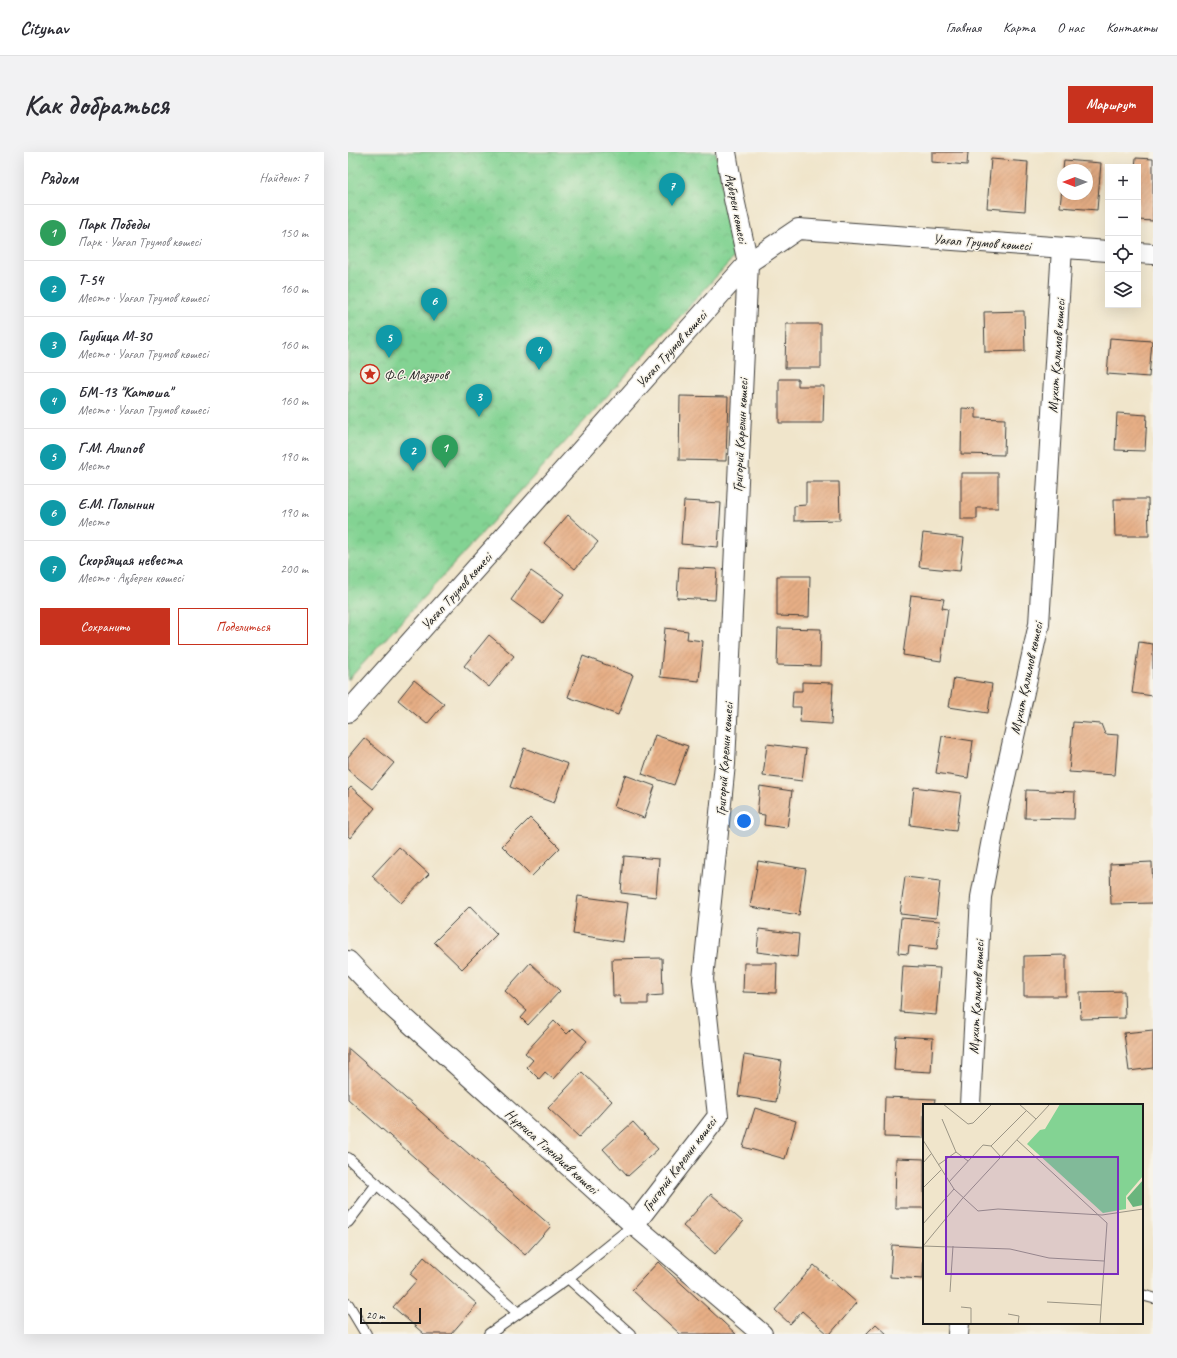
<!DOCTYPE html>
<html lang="ru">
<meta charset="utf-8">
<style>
body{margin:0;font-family:Caveat,sans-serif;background:#f2f2f3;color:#2b2b33}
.controls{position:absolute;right:12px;top:12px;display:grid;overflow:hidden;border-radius:0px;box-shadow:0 4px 16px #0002}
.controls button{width:36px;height:36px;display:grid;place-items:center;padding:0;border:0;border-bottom:1px solid #e1e1e2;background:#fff;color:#2b2b33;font:20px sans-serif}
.compass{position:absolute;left:709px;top:12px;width:36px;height:36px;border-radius:50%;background:#fff;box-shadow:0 4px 16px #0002;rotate:270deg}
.scale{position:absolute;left:12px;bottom:10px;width:61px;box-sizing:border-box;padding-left:4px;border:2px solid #1c1c1c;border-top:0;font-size:11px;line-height:14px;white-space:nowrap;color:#1c1c1c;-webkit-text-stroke:3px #f7f3e8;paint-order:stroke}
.you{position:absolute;left:396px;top:669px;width:14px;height:14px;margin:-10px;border:3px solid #fff;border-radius:50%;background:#1a73e8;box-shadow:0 0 0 6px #1a73e833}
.badge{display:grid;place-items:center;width:26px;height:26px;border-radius:50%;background:#c8321e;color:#fff;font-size:13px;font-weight:700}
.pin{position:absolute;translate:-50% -33px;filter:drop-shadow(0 1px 2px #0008)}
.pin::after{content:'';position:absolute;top:21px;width:14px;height:12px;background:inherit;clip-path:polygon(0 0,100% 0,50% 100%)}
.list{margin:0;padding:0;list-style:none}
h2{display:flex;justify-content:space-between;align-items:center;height:52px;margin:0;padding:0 16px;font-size:17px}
h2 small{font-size:13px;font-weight:400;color:#7c7c81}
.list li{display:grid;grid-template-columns:26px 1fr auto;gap:12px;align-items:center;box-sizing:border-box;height:56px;padding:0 16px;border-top:1px solid #e1e1e2}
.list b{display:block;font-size:15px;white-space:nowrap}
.list p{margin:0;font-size:13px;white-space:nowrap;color:#7c7c81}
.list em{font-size:13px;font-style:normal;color:#7c7c81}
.actions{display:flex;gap:8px;padding:12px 16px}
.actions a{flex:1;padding:9px 0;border:1px solid #c8321e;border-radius:0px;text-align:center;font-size:14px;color:#c8321e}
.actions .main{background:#c8321e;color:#fff}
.icon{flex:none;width:22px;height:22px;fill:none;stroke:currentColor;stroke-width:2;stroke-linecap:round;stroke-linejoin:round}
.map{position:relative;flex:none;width:805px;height:1182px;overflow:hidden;border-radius:0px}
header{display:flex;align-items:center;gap:24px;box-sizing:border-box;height:56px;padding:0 20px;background:#fff;border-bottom:1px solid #e1e1e2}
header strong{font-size:19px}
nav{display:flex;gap:22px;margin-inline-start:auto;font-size:14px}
.intro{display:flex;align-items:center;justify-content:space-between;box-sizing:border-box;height:96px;padding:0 24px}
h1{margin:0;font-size:28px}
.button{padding:10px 18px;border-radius:0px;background:#c8321e;color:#fff;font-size:14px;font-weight:700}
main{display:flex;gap:24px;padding:0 24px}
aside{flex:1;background:#fff;border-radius:0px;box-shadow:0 4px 16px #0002}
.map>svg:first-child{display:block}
.park{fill:url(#park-crowns);stroke:#507858}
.building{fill:url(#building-hatch)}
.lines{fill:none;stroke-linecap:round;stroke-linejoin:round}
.lane-casing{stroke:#3c3a36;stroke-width:12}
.street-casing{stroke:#3c3a36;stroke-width:22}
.lane{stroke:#fff;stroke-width:10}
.street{stroke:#fff;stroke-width:20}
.labels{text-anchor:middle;stroke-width:3;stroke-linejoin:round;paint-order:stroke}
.street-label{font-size:14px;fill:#1c1c1c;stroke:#f7f3e8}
.poi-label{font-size:14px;fill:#1c1c1c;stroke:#f7f3e8;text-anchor:start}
.inset-road{fill:none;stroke:#9b9585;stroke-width:1}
.view{fill:#7b2cbf;fill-opacity:0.15;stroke:#7b2cbf;stroke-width:2}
.inset-edge{fill:none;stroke:#1c1c1c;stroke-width:2}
</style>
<header>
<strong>Citynav</strong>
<nav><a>Главная</a><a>Карта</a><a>О нас</a><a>Контакты</a></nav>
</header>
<div class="intro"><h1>Как добраться</h1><a class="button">Маршрут</a></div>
<main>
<aside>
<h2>Рядом<small>Найдено: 7</small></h2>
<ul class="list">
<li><span class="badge" style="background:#2e9e5b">1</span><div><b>Парк Победы</b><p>Парк · Уағап Трумов көшесі</p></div><em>150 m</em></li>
<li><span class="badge" style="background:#0f9aa8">2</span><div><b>Т-54</b><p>Место · Уағап Трумов көшесі</p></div><em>160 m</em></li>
<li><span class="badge" style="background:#0f9aa8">3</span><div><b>Гаубица М-30</b><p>Место · Уағап Трумов көшесі</p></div><em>160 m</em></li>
<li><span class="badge" style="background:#0f9aa8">4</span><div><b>БМ-13 &quot;Катюша&quot;</b><p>Место · Уағап Трумов көшесі</p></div><em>160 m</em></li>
<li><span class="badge" style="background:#0f9aa8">5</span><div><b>Г.М. Алипов</b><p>Место</p></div><em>190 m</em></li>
<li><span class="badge" style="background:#0f9aa8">6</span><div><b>Е.М. Полынин</b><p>Место</p></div><em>190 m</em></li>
<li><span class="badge" style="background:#0f9aa8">7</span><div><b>Скорбящая невеста</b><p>Место · Ақберен көшесі</p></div><em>200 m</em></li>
</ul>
<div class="actions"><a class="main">Сохранить</a><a>Поделиться</a></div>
</aside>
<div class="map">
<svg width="805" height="1182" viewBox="0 0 805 1182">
<defs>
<pattern id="park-crowns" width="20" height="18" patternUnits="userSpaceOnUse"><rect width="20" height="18" fill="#83d393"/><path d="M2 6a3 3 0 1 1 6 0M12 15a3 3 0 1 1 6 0" fill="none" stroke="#71b57e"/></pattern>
<pattern id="building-hatch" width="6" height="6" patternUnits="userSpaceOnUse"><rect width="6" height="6" fill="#e6ae85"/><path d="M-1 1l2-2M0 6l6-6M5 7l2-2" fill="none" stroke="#c59572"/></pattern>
</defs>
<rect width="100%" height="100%" fill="#f7f3e8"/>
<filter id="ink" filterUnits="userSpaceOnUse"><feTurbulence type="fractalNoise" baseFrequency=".025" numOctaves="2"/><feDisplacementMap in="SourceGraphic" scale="8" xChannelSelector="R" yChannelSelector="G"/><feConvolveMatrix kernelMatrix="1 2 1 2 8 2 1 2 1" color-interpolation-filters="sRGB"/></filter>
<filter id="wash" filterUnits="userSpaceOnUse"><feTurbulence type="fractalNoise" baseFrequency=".012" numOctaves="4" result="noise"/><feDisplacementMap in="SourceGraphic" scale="16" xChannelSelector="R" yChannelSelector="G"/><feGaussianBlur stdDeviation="0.9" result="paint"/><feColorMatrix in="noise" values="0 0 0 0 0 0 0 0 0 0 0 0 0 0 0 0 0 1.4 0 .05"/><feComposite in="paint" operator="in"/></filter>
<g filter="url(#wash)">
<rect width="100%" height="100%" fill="#f0e5cb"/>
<!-- park -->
<polygon class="park" points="0,0 368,0 387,104 0,528"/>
<g id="blocks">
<!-- building -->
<g class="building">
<polygon points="584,0 620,0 619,13 584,10"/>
<polygon points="788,6 805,7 805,69 790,68 790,15 787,15"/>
<polygon points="643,7 680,10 677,59 639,56"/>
<polygon points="716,8 753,11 749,58 712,55 714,36 715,36 715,42 739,42 739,18 715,18"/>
<polygon points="676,159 677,199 637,200 636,160"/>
<polygon points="438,172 473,172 473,216 437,216"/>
<polygon points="762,186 804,189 801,225 759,222"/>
<polygon points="431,227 450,227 450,234 476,234 475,271 431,271"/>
<polygon points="332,244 380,245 378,309 331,308"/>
<polygon points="614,256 628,257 628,266 657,267 656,303 613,302"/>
<polygon points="769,261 799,263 797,299 767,298"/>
<polygon points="613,321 650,321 650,356 629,356 629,367 613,367"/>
<polygon points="458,330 491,330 492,368 446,369 446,354 458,353"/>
<polygon points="766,347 800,347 801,384 767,384"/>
<polygon points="336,349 373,351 370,395 333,392"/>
<polygon points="220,363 250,390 227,417 196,391"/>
<polygon points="575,381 616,386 612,419 571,415"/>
<polygon points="331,415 369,417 367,448 329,446"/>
<polygon points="183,419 216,442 195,471 163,448"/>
<polygon points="429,424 462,424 461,465 429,464"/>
<polygon points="563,443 596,447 594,456 600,457 593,509 555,503"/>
<polygon points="317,476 340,479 339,487 355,489 351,529 312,525"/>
<polygon points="430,476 473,477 472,514 429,513"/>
<polygon points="141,483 166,504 141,535 116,514"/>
<polygon points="791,490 805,492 805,544 784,541"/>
<polygon points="235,504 285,523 270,563 220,545"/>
<polygon points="606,526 644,532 640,561 601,555"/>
<polygon points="66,528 96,552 79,572 50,548"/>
<polygon points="454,530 485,531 483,572 452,570 453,555 444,555 445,539 454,539"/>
<polygon points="725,570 753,572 757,582 770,583 767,623 721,620"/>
<polygon points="307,583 340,594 326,633 294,622"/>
<polygon points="594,584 625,589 620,626 588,621"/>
<polygon points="16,586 46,611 24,637 0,618 0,605"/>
<polygon points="419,592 458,597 454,629 415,624"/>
<polygon points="176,596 220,612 206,651 162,635"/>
<polygon points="277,623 307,634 296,666 266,655"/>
<polygon points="412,634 444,639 439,676 416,673 417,663 409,662"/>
<polygon points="3,635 27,656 2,686 0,684 0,638"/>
<polygon points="566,635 613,641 608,679 562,673"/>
<polygon points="678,638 727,640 726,667 677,666"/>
<polygon points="182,666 212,696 184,724 154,694"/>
<polygon points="51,695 81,722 53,751 24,724"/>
<polygon points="276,704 311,707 308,745 273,741"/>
<polygon points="410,709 458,717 451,763 402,755"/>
<polygon points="804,710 805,751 763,752 762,712"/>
<polygon points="557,725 592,729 588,766 552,762"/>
<polygon points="230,744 280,751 275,790 225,782"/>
<polygon points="122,754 149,782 114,817 86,790"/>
<polygon points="553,766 592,769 589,797 561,794 560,802 550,801"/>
<polygon points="411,777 451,782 449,805 409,800"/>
<polygon points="718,803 718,844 676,844 676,804"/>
<polygon points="314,806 315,843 300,844 300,852 273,852 272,844 265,844 264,807"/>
<polygon points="182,811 212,839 180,873 173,866 179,859 157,839"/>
<polygon points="396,811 429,811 428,841 395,840"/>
<polygon points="555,814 592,816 588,863 552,860"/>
<polygon points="776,839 777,866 733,867 732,840"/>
<polygon points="206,869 219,882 225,876 239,889 205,927 197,920 191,927 179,915 185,908 177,901"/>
<polygon points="805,878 805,916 781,919 776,881"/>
<polygon points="548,884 585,886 583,920 546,918"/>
<polygon points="0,896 203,1074 177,1103 0,947"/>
<polygon points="396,903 434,909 428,950 390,944"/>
<polygon points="234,920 264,949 231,985 200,956"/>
<polygon points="537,945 587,947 586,953 576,953 576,986 536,985"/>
<polygon points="407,956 448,969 437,1007 395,995"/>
<polygon points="285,970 310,997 280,1024 255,997"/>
<polygon points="548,1006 576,1007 576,1056 547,1056"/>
<polygon points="363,1042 395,1070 367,1102 335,1074"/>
<polygon points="544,1093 576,1095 575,1127 542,1125"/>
<polygon points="76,1105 129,1152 103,1182 76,1182 45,1155 69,1128 62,1122"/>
<polygon points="310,1110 388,1182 332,1182 284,1138"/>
<polygon points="466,1113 509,1151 482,1182 480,1182 454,1159 442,1172 427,1158"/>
<polygon points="528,1172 539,1182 518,1182"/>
</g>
</g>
</g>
<g filter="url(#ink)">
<use href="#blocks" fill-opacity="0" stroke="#3c3a36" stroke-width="1"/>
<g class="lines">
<!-- lane casing -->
<g class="lane-casing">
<g id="lane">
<polyline points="0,1006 170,1161"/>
<polyline points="0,1070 29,1032"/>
<polyline points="220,1126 282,1182"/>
<polyline points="794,1143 805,1146"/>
<polyline points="0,1152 18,1182"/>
<polyline points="141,1182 220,1126 286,1073"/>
</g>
</g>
<!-- street casing -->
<g class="street-casing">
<g id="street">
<polyline points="790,101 805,102"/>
<polyline points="0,560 400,111 450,77 760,99"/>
<polyline points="0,809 40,851 286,1073 414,1182"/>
<polyline points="622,953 633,745 649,661 691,472 714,96"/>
<polyline points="286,1073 370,964 355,827 377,612 400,111 386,47 378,0"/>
<polyline points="610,1182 611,1171"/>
</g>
</g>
<!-- lane -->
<use href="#lane" class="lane"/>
<!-- street -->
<use href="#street" class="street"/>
</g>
</g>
<!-- icons -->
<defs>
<g id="sight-ring" transform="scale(1)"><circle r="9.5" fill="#f7f3e8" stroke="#c8321e" stroke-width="1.5"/><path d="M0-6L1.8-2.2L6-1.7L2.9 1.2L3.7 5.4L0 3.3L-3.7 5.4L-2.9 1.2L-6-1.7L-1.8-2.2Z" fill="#c8321e"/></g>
</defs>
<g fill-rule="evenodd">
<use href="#sight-ring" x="22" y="222"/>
</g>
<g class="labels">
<!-- street labels -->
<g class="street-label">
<text transform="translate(389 56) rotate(79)" y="5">Ақберен көшесі</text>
<text transform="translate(634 90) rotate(4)" y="5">Уағап Трумов көшесі</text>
<text transform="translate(323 197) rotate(-48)" y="5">Уағап Трумов көшесі</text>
<text transform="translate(708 204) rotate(-86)" y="5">Мұхит Қалимов көшесі</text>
<text transform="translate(392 283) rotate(-87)" y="5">Григорий Карелин көшесі</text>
<text transform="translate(108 439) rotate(-48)" y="5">Уағап Трумов көшесі</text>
<text transform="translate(678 526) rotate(-78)" y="5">Мұхит Қалимов көшесі</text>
<text transform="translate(376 607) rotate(-86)" y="5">Григорий Карелин көшесі</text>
<text transform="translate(628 845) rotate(-87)" y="5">Мұхит Қалимов көшесі</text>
<text transform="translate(204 999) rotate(42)" y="5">Нұрғиса Тілендиев көшесі</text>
<text transform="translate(331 1012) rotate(-53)" y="5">Григорий Карелин көшесі</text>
</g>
<!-- poi labels -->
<g class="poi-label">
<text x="36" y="227">Ф.С. Мазуров</text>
</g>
</g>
<!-- overview -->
<g transform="translate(575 952)">
<rect width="220" height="220" fill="#f0e5cb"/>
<path d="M220 76V101L210 103 204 94Z" fill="#6ab57d"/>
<path d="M137 0H220V72L203 92V105L180 109 104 40 117 26 122 25Z" fill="#83d393"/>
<path class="inset-road" d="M20 0 45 20 50 19 69 0M96 0 113 15M0 36 31 85 55 107 75 105 179 111 220 105M94 36 184 119 177 220M68 42 103 7M33 48 45 57M0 59 8 50M15 61 33 48 19 15M26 78 60 41 68 42 78 53M0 84 18 66M0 120 31 85M1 141 39 95 127 0M0 142 87 145 126 154 181 157M27 188 30 142M124 198 178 201M38 203 48 204V220M85 210 96 212 95 220"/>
<path class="view" d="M23 53H195V170H23Z"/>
<rect width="220" height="220" class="inset-edge"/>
</g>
</svg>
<div class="controls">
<button>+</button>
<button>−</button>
<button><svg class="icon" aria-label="locate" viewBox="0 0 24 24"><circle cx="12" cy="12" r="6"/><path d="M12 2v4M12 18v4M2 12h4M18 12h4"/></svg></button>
<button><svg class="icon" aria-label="layers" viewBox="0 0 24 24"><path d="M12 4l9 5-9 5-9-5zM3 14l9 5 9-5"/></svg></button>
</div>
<svg class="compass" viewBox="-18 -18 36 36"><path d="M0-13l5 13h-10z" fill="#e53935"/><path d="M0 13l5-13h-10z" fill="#7c7c81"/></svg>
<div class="scale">20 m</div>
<div class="you"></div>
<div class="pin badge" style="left:97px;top:316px;background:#2e9e5b">1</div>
<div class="pin badge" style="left:65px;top:319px;background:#0f9aa8">2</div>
<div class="pin badge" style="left:131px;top:265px;background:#0f9aa8">3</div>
<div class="pin badge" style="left:191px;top:218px;background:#0f9aa8">4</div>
<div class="pin badge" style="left:41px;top:206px;background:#0f9aa8">5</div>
<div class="pin badge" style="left:86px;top:169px;background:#0f9aa8">6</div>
<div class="pin badge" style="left:324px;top:54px;background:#0f9aa8">7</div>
</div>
</main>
